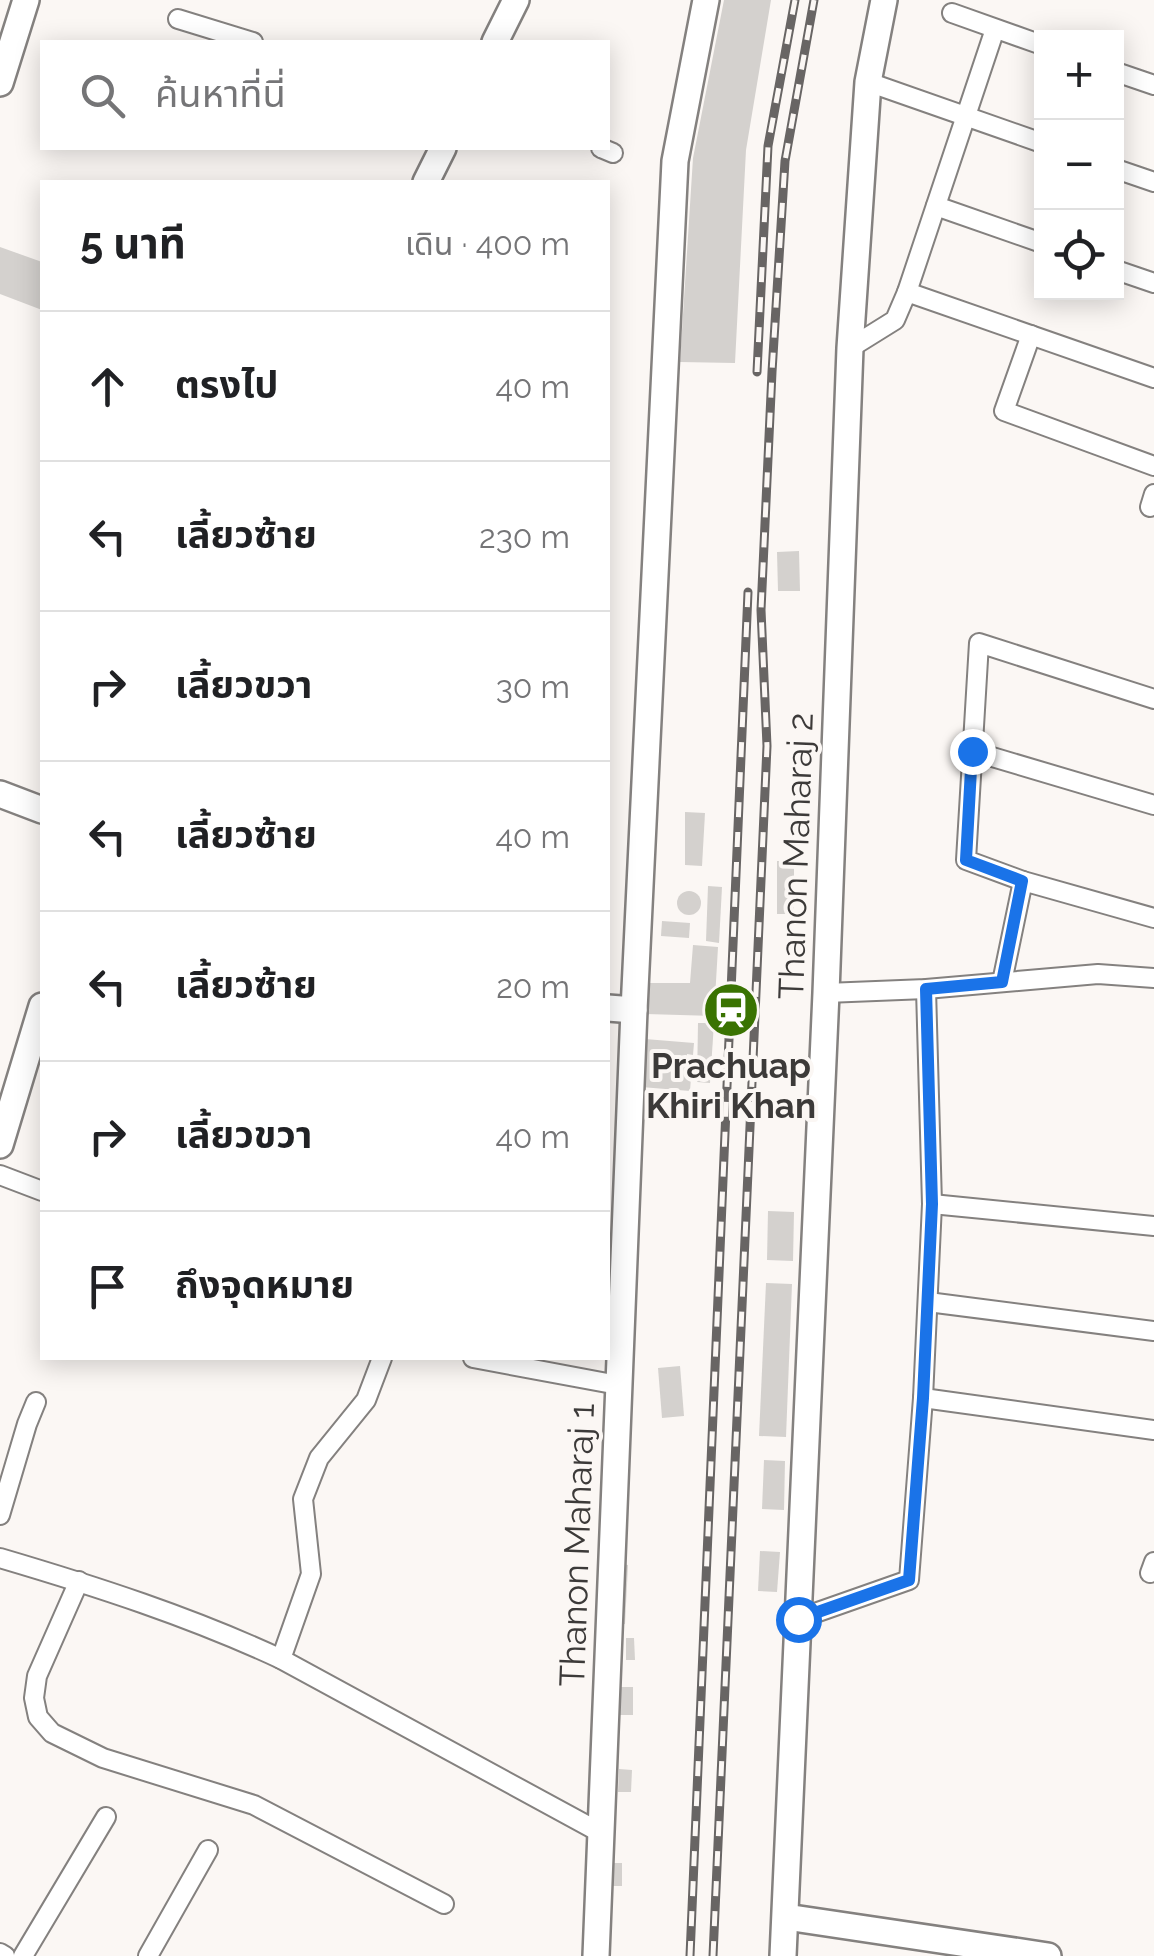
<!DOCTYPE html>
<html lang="th">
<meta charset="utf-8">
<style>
body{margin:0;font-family:Raleway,"Noto Sans Thai",sans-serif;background:#f6f6f6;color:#202124}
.controls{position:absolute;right:30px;top:30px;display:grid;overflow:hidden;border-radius:0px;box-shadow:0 5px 25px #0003}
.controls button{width:90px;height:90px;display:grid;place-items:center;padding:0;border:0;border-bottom:2px solid #e0e0e0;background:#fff;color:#202124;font:50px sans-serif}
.stop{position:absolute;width:30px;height:30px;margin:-22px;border:8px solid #1a73e8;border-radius:50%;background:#fff}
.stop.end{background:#1a73e8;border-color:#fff;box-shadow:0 2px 10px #0008}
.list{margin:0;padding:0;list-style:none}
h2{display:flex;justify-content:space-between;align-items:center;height:130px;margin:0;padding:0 40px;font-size:42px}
h2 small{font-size:32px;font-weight:400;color:#757577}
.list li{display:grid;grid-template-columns:65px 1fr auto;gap:30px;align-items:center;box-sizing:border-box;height:150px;padding:0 40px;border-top:2px solid #e0e0e0}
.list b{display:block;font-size:38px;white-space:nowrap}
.list em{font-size:32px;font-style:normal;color:#757577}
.icon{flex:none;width:55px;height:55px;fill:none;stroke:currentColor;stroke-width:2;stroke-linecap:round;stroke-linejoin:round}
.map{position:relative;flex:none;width:1154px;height:1956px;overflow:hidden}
.search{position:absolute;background:#fff;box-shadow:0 5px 25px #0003;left:40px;top:40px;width:570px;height:110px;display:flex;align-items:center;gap:25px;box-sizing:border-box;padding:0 35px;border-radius:0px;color:#757577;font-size:38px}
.panel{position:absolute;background:#fff;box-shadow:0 5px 25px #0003;left:40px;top:180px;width:570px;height:1180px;border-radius:0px}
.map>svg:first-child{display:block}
.building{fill:#d4d1ce}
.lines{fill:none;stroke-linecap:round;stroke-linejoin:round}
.street-casing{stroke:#84817f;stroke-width:22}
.secondary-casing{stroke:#84817f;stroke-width:30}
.street{stroke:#fff;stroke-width:18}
.secondary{stroke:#fff;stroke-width:25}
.rail-casing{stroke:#686564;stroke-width:9}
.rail{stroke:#fbf7f4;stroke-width:5;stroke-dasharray:15;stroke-linecap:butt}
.route{stroke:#1a73e8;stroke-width:12}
.labels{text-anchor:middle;stroke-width:8;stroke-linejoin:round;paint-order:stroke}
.street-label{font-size:35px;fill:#3c3a39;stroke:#fbf7f4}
.poi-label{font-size:35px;font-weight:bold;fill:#3c3a39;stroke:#fbf7f4}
</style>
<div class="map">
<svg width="1154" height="1956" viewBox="0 0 1154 1956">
<rect width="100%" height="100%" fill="#fbf7f4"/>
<!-- building -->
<g class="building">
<polygon points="724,0 771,0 746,150 735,363 680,362 693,158"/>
<polygon points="0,247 42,262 42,310 0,294"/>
<polygon points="799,551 800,591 778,591 777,552"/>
<polygon points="685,812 705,813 702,866 685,865"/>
<rect x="777" y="861" width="17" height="53"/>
<polygon points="708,886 722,887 719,943 706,941"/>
<circle cx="689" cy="903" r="12"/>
<polygon points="662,921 690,923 689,938 661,936"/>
<polygon points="693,945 718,947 714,1016 646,1014 648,983 690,983"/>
<polygon points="698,1023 714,1023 710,1083 697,1082"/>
<polygon points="645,1039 694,1043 693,1055 687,1054 687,1064 692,1064 690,1091 641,1087"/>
<polygon points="768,1211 794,1212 793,1261 767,1260"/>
<polygon points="766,1283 792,1284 786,1437 759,1436"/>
<polygon points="680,1366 684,1416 662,1418 658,1368"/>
<polygon points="764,1460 785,1461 784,1510 762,1509"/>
<polygon points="760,1551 780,1552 777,1592 758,1591"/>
<polygon points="622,1564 628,1565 625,1624 619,1624"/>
<polygon points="626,1638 634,1638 635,1660 626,1660"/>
<rect x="619" y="1687" width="14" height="28"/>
<polygon points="619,1769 632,1770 631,1792 618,1792"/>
<polygon points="611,1863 622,1863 622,1886 612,1886"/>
</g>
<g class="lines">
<!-- street casing -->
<g class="street-casing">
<g id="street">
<polyline points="952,13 1042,45"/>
<polyline points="178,19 253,42"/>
<polyline points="1116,72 1154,85"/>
<polyline points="868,82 1042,143"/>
<polyline points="601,148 613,153"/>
<polyline points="1116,169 1154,182"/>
<polyline points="936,206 1042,243"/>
<polyline points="1116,270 1154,283"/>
<polyline points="907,292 1154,378"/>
<polyline points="1031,335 1004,411 1154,466"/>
<polyline points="850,348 895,320 907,292 995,29"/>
<polyline points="1150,507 1154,494"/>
<polyline points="972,751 1154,805"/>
<polyline points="1023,881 966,860 979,643 1154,699"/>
<polyline points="1002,982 1023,881 1154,918"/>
<polyline points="826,993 926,989 1098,974 1154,978"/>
<polyline points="0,1175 42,1191"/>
<polyline points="932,1204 1154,1226"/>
<polyline points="928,1302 1154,1331"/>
<polyline points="473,1358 618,1385"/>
<polyline points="923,1398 1154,1430"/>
<polyline points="0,1515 27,1424 36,1402"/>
<path d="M0 1558C95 1586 191 1617 281 1659L601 1833"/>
<polyline points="1150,1573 1154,1562"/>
<polyline points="79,1581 37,1676 34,1698 38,1717 52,1733 103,1758 254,1805 444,1904"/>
<polyline points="798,1619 909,1580 923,1398 932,1204 926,989"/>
<polyline points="281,1659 311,1574 303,1499 319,1458 366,1400 382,1358"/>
<polyline points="0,1953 5,1956"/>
<polyline points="23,1956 106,1817"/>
<polyline points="148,1956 208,1850"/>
</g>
</g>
<!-- secondary casing -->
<g class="secondary-casing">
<g id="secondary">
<polyline points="495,42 516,0"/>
<polyline points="0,83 26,0"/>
<polyline points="426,182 443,148"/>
<polyline points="0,794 42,810"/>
<polyline points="608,1008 634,1010"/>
<polyline points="0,1145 42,1006"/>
<polyline points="786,1917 1048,1956"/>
<polyline points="596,1956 634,1010 675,161 706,0"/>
<polyline points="783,1956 826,993 850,348 868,82 884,0"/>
</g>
</g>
<!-- street -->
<use href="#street" class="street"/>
<!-- secondary -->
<use href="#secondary" class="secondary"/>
<!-- rail casing -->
<g class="rail-casing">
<g id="rail">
<polyline points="757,372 768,146 795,0"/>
<polyline points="690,1956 748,592"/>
<polyline points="713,1956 767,746 761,610 772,372 785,161 814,0"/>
</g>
</g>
<!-- rail -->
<use href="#rail" class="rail"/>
</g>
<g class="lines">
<!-- route -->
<polyline class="route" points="798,1619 909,1580 923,1398 932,1204 926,989 1002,982 1022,881 966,860 972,751"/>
</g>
<!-- icons -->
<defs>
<g id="station-disc" transform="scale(2.875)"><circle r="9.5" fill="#3a7302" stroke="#fbf7f4"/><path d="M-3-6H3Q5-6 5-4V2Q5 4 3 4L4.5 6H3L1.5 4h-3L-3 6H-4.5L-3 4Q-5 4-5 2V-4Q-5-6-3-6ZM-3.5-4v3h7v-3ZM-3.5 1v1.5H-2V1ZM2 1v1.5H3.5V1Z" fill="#fff"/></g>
</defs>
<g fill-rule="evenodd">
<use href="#station-disc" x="731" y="1010"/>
</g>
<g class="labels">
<!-- street labels -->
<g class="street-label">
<text transform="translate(796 856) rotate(-88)" y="12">Thanon Maharaj 2</text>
<text transform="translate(577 1545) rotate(-88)" y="12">Thanon Maharaj 1</text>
</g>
<!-- poi labels -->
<g class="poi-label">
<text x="731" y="1078">Prachuap<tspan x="731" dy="40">Khiri Khan</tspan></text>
</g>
</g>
</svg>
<div class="controls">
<button>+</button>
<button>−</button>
<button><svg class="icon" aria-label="locate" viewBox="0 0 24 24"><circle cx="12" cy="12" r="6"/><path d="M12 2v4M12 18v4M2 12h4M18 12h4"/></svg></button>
</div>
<div class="stop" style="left:798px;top:1619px"></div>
<div class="stop end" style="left:972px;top:751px"></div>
<div class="search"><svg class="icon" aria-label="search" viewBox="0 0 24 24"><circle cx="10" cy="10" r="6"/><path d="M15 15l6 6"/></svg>ค้นหาที่นี่</div>
<section class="panel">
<h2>5 นาที<small>เดิน · 400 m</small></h2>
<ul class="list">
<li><svg class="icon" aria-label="ahead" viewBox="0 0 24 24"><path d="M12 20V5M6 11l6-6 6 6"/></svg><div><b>ตรงไป</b></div><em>40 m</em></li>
<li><svg class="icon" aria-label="left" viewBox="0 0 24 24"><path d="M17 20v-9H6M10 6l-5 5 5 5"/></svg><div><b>เลี้ยวซ้าย</b></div><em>230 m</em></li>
<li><svg class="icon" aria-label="right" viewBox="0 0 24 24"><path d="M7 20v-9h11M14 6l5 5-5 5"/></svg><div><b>เลี้ยวขวา</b></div><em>30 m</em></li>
<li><svg class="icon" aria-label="left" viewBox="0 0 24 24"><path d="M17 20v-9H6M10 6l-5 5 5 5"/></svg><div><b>เลี้ยวซ้าย</b></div><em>40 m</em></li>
<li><svg class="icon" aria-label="left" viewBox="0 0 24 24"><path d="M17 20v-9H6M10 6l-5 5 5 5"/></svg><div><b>เลี้ยวซ้าย</b></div><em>20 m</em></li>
<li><svg class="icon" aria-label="right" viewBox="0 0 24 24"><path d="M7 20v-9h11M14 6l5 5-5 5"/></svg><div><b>เลี้ยวขวา</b></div><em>40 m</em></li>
<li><svg class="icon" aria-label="arrive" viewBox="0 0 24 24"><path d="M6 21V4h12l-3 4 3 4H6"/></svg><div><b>ถึงจุดหมาย</b></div></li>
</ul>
</section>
</div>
